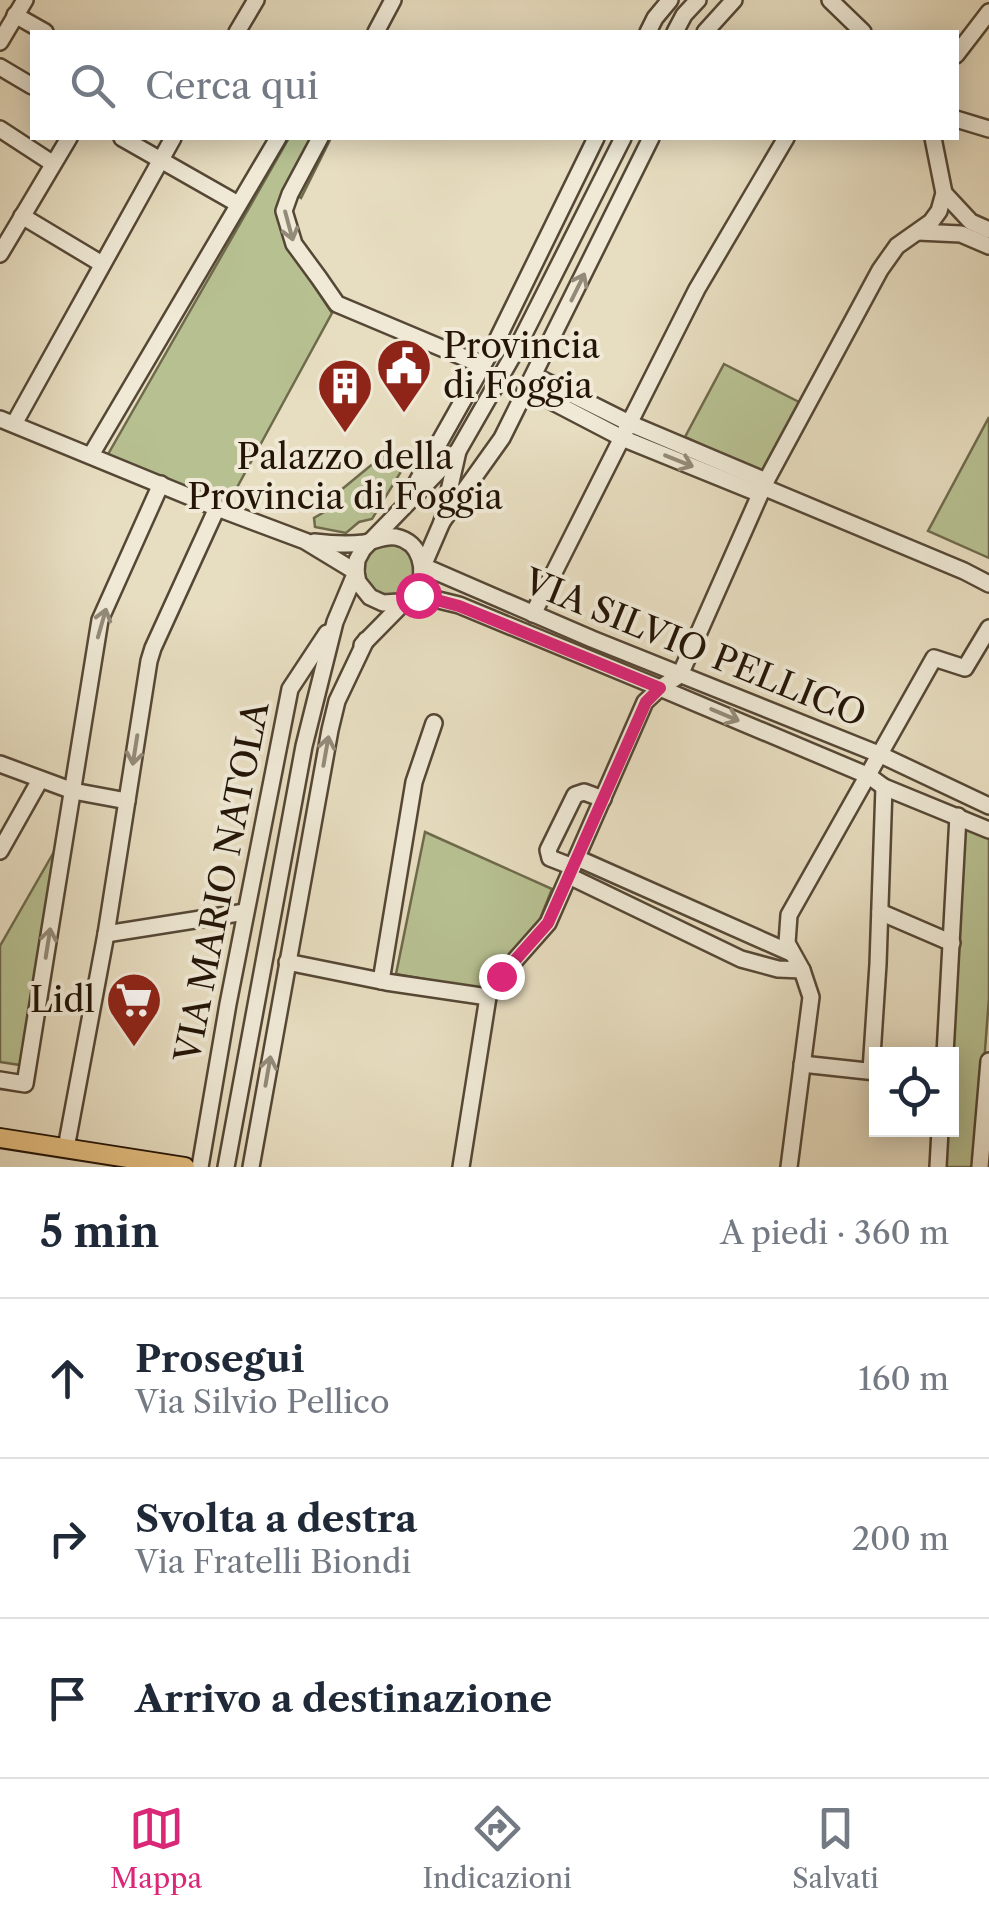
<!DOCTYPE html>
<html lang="it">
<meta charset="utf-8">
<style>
body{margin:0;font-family:"Libre Caslon Text",serif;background:#f2f2f3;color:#1f2937}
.controls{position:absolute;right:30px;bottom:30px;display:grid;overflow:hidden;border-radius:0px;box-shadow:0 5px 25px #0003}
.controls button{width:90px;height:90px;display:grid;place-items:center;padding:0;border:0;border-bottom:2px solid #e0e1e3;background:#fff;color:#1f2937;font:50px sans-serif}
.stop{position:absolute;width:30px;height:30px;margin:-22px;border:8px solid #db2777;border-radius:50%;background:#fff}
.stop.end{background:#db2777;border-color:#fff;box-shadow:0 2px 10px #0008}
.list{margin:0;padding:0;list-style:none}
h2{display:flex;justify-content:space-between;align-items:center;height:130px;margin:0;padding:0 40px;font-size:42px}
h2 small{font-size:32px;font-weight:400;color:#747a83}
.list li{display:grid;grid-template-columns:65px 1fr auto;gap:30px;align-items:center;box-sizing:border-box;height:160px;padding:0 40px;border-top:2px solid #e0e1e3}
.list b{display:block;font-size:38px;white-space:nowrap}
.list p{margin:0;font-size:32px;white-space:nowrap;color:#747a83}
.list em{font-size:32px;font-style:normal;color:#747a83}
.icon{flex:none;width:55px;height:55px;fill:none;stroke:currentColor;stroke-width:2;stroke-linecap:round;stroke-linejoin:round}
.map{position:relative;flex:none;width:989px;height:1167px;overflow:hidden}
.search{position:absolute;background:#fff;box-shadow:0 5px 25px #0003;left:30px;right:30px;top:30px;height:110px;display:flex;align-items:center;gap:25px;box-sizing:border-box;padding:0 35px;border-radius:0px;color:#747a83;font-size:38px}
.sheet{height:610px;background:#fff}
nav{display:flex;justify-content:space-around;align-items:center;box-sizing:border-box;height:140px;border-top:2px solid #e0e1e3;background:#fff;font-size:28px;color:#747a83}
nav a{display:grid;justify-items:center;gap:5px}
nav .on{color:#db2777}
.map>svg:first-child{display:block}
.green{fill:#b7c091;stroke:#6e6a4c;stroke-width:2.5}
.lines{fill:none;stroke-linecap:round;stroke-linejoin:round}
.minor-casing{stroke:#554735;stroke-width:20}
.major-casing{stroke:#241507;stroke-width:22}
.minor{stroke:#efe9d6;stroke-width:15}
.major{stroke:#e4be80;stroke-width:18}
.oneway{stroke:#948a79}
.route{stroke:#db2777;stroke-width:12}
.labels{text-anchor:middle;stroke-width:8;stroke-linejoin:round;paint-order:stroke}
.poi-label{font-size:35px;fill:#241507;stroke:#efe9d6;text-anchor:start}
.street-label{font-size:35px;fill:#241507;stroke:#efe9d6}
</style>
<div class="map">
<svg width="989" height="1167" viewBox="0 0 989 1167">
<rect width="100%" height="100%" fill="#e7ddc0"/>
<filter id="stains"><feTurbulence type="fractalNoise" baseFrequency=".002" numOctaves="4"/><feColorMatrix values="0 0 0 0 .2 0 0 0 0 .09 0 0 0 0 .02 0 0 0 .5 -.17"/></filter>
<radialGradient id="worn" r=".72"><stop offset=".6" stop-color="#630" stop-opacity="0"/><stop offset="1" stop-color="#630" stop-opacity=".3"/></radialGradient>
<!-- green -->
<g class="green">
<polygon points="289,138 331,138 301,198 296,195 285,228 304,271 332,313 228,504 107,456"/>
<polygon points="724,364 801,403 765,474 685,437"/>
<polygon points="989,417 989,558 928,531"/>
<polygon points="386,453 402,470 372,519 359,522 346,533 315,527 314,518 326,511 330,499"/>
<circle cx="388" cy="569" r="27"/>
<polygon points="962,822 989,834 989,998 976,1167 943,1167 945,1130 952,1130 952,1054"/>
<polygon points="425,832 552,889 536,929 485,990 396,974"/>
<polygon points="55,850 20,1065 0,1062 0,946"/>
</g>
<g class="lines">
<!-- minor casing -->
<g class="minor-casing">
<g id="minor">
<polyline points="830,0 863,32"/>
<polyline points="15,15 45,32"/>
<polyline points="237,32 256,0"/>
<polyline points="376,32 393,0"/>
<polyline points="648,32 655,18 670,0"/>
<polyline points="675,32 684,15 698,0"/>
<polyline points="705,32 734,0"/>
<polyline points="0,42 25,0"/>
<polyline points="956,55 989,12"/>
<polyline points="0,67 32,86"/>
<polyline points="956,119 989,129"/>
<polyline points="0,129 52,163"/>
<polyline points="122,138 238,204"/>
<polyline points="320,138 290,194 284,211 294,244 319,278 337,304 482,365"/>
<polyline points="623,138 516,350 458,451 363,549 357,560 356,572 358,582 370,597 383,603 399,602 418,595 459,605 660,688 869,776 884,787 989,830"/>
<polyline points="944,193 971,222 989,230"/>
<polyline points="22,216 102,264"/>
<polyline points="918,232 961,234 989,246"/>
<polyline points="0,254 69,138"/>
<polyline points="535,376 631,424 766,481"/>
<polyline points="528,389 622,438 760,494"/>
<polyline points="0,419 217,508 305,541 356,572"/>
<polyline points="14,424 173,138"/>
<polyline points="91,455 278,138"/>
<polyline points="763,487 964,571 989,584"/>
<polyline points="413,489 497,340 596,138"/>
<polyline points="442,522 502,438 651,138"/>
<path d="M314 542C331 544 347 545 364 543 375 541 384 535 396 537 421 542 427 570 417 589L362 645"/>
<polyline points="423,566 592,639 881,755 989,806"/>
<polyline points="423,566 442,522 458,451"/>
<polyline points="533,614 697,289 786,138"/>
<polyline points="0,764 73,791 127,801"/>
<polyline points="0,851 40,780"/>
<polyline points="577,858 791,953"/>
<polyline points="573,867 550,858 548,850 575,795 584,792 603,799"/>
<polyline points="569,876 741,959 778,969 802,970"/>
<polyline points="880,912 952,943"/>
<polyline points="106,934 245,912"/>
<polyline points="287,962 386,982 488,997"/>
<polyline points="381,981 414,782 434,723"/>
<polyline points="945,1054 958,816"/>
<polyline points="802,1064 876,1072"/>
<polyline points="871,1071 878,964 884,787"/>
<polyline points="0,1080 25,1084 100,620 161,484"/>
<polyline points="66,1148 106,934 149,661 153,648 217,508"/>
<polyline points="200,1167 228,1004 290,689 327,633"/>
<polyline points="226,1167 304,746 335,622 356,572"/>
<polyline points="251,1167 330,730 337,701 366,640"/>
<polyline points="461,1167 488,997 501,976 548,923 645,702 660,688 680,675 766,481 880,270 897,246 931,222 939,211 944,193 933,138"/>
<polyline points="789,1167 811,997 802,970 787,943 789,915 934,658 965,668 989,628"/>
<polyline points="938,1167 940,1130"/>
<polyline points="980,1167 989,1061"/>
</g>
</g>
<!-- major casing -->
<g class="major-casing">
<polyline id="major" points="0,1138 185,1167"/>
</g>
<!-- minor -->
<use href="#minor" class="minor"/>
<!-- major -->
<use href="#major" class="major"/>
</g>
<!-- one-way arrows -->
<defs><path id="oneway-shaft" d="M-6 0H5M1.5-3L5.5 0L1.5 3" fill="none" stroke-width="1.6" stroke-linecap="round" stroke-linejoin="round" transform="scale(2.5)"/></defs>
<g class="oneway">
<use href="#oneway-shaft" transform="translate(289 226) rotate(75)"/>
<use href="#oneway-shaft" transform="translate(578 287) rotate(-64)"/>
<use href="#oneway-shaft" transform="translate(679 461) rotate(22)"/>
<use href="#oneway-shaft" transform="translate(102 623) rotate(-74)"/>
<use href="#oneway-shaft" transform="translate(725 715) rotate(23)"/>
<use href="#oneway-shaft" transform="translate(135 750) rotate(99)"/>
<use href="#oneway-shaft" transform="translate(326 751) rotate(-80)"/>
<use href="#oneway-shaft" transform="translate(48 943) rotate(-81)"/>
<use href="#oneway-shaft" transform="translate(268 1071) rotate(-80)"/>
</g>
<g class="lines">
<!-- route -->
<polyline class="route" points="418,595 459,606 660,688 646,702 548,923 501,976"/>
</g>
<!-- icons -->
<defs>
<g id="civic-pin" transform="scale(2.875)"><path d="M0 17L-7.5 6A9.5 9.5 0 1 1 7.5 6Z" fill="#8f2418" stroke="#efe9d6"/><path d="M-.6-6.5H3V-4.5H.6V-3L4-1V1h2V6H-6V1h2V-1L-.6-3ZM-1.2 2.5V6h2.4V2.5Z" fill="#fff"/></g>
<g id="building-pin" transform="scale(2.875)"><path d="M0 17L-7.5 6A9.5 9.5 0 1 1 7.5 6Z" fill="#8f2418" stroke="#efe9d6"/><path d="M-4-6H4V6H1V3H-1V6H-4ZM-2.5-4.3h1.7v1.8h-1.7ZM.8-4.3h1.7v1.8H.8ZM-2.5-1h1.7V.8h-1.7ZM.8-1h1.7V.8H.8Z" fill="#fff"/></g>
<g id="supermarket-pin" transform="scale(2.875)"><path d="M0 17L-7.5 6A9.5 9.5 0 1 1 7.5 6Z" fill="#8f2418" stroke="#efe9d6"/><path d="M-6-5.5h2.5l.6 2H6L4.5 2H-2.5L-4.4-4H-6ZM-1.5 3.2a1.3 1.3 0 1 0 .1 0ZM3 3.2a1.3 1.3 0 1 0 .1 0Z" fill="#fff"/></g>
</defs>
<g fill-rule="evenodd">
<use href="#civic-pin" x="404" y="366"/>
<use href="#building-pin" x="345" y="386"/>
<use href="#supermarket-pin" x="134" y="1000"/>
</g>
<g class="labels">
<!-- poi labels -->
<g class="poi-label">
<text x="443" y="358">Provincia<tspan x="443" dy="40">di Foggia</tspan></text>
<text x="345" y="469" text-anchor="middle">Palazzo della<tspan x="345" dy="40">Provincia di Foggia</tspan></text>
<text x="95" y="1012" text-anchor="end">Lidl</text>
</g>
<!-- street labels -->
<g class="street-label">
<text transform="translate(695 648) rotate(22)" y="12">VIA SILVIO PELLICO</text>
<text transform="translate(222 882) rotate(-79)" y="12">VIA MARIO NATOLA</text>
</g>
</g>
<rect width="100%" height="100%" filter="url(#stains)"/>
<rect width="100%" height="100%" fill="url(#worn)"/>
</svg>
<div class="controls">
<button><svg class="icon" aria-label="locate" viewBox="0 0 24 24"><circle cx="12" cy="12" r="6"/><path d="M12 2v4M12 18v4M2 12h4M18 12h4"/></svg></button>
</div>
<div class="stop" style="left:418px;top:595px"></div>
<div class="stop end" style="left:501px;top:976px"></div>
<div class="search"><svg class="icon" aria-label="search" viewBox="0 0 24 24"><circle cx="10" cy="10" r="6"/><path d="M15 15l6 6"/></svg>Cerca qui</div>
</div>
<section class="sheet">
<h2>5 min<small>A piedi · 360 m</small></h2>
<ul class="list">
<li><svg class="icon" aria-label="ahead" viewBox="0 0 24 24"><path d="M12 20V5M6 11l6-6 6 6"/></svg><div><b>Prosegui</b><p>Via Silvio Pellico</p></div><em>160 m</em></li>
<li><svg class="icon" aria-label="right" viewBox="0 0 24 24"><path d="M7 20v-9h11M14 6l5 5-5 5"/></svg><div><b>Svolta a destra</b><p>Via Fratelli Biondi</p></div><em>200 m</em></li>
<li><svg class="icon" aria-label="arrive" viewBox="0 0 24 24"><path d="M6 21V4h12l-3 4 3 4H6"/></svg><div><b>Arrivo a destinazione</b></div></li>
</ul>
</section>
<nav>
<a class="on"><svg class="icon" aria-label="map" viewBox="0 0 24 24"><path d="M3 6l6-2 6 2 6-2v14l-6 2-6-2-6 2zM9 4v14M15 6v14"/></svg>Mappa</a>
<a><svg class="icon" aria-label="directions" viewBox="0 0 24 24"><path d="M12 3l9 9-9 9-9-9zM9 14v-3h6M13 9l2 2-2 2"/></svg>Indicazioni</a>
<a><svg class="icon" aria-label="saved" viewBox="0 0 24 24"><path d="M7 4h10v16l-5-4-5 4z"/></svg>Salvati</a>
</nav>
